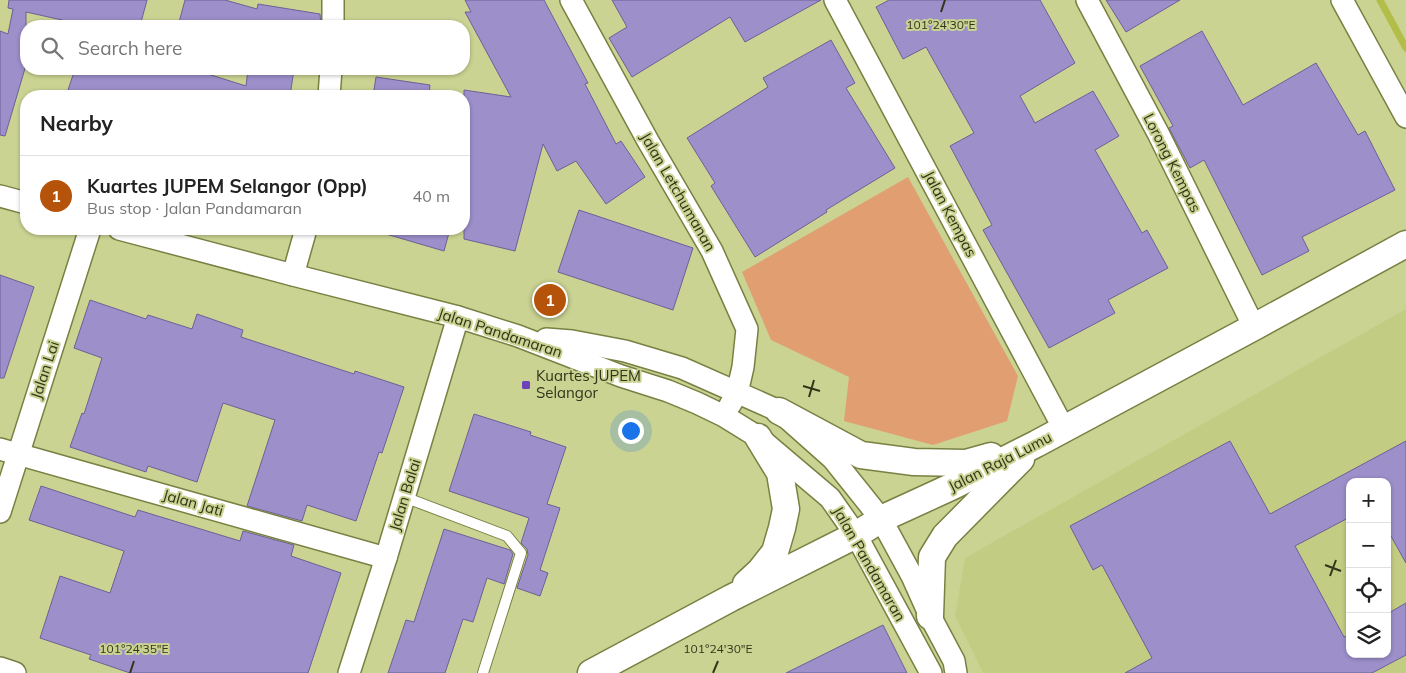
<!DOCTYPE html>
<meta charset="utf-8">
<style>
body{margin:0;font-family:Mulish,sans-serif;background:#f2f2f2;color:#222}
.controls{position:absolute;right:15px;bottom:15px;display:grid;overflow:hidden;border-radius:10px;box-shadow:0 1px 4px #0004}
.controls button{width:45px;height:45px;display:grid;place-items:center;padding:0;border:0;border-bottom:1px solid #e0e0e0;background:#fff;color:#222;font:25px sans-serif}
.you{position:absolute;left:630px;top:430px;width:18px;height:18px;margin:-12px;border:4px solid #fff;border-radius:50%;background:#1a73e8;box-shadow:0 0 0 8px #1a73e833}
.badge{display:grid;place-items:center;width:32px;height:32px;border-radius:50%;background:#b45309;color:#fff;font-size:16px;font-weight:700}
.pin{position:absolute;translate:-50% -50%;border:2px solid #fff;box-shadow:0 1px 5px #0006}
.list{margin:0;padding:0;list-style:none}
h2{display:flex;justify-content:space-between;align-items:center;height:65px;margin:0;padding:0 20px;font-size:21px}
h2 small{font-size:16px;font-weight:400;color:#767676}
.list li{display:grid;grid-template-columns:32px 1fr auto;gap:15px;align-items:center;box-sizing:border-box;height:80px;padding:0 20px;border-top:1px solid #e0e0e0}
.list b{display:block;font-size:19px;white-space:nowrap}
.list p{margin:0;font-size:16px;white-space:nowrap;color:#767676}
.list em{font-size:16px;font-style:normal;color:#767676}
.icon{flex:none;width:28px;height:28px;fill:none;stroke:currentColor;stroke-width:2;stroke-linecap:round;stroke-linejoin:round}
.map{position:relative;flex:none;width:1406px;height:673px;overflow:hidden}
.search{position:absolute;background:#fff;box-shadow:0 1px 4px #0004;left:20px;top:20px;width:450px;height:55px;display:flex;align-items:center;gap:12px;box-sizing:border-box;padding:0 18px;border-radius:20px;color:#767676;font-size:19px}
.panel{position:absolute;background:#fff;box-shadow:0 1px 4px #0004;left:20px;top:90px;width:450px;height:145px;border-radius:20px}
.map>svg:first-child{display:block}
.built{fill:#c3cc83;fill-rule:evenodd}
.green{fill:#e19e71}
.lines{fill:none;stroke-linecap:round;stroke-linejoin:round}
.stream{stroke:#b2bd4a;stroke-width:7}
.building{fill:#9c8fca;stroke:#6d6097}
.service-casing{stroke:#798042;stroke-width:12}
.minor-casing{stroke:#798042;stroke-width:24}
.tertiary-casing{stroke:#798042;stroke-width:29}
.service{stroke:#fff;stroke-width:10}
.minor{stroke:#fff;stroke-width:21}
.tertiary{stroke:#fff;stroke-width:26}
.ticks{fill:none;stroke:#32351a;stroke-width:2}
.poi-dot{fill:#6b42ba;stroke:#cad392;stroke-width:2}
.labels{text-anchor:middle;stroke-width:4;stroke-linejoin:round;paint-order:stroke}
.street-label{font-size:15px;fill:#32351a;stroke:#cad392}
.poi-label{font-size:15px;fill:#32351a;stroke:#cad392;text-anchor:start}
.ticks-label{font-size:12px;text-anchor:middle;fill:#32351a;stroke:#cad392;stroke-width:4;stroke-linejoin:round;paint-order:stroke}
</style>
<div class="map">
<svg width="1406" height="673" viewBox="0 0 1406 673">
<rect width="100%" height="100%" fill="#cad392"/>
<!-- built -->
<path class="built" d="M1406 309V673H983L955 616 965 558ZM1350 482H1387V654H1350Z"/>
<!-- green -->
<polygon class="green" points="908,177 1018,376 1007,421 933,445 844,421 849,377 771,340 742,272"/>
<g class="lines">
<!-- stream -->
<polyline class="stream" points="1380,0 1406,48"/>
</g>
<!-- building -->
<g class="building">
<polygon points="9,0 147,0 140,26 89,26 26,12 26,65 5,136 0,135 0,31 8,34 13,9 8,8"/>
<polygon points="185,0 225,0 257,9 258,4 320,14 321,26 178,26"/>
<polygon points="465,0 544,0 588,83 585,84 616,144 621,141 645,177 606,204 576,161 557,171 543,144 515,251 464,239 464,90 511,97 465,12 471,12"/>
<polygon points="612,0 821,0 745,42 730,17 632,77 609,38 627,27"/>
<polygon points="889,0 1040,0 1075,63 1020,96 1035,123 1093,91 1119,136 1095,150 1142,233 1147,230 1168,268 1108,300 1115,313 1049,348 983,230 992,225 950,146 974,133 926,47 903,59 876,7"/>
<polygon points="1106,0 1180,0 1126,32"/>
<polygon points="1202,31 1243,105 1316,63 1358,135 1365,131 1395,190 1302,237 1309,251 1262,275 1204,160 1190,168 1169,128 1173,126 1140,66"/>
<polygon points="831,40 855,83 846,88 895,168 826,210 827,212 755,257 711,186 715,183 687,138 768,87 763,78"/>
<polygon points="75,69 192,69 246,86 248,69 294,69 290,96 66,96"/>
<polygon points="376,77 430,85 429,96 373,96"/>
<polygon points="579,210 693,248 673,310 558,272"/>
<polygon points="387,229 450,229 444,251 386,234"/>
<polygon points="0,275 34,287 4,378 0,378"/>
<polygon points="90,300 146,319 148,315 192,329 197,314 243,330 241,337 354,374 355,371 404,387 382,453 379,452 356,521 307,505 302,521 247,506 275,420 223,403 197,482 148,466 146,472 70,447 82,413 84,414 102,358 74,348"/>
<polygon points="474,414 531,432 530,435 566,447 547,504 560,508 540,570 548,573 540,596 517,588 528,555 527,549 521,543 529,518 449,491"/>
<polygon points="1230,441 1270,514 1406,441 1406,563 1387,529 1387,482 1350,482 1350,517 1295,546 1344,637 1350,634 1350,654 1387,654 1387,614 1406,603 1406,655 1372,673 1125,673 1152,658 1102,565 1093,570 1070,526"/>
<polygon points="41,486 135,517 138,510 240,541 243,531 294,545 291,556 341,573 308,673 130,673 89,659 91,655 40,638 60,576 110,593 124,551 29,520"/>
<polygon points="444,529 510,550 513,554 504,584 487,578 473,622 463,619 445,673 388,673 406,620 414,622"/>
<polygon points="883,625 907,673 786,673"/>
</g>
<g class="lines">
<!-- service casing -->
<g class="service-casing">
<polyline id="service" points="404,497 507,536 521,553 483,673"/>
</g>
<!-- minor casing -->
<g class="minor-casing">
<g id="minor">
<polyline points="333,0 333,26"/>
<polyline points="571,0 648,141 712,251 747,329 743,367 737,393 730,405"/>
<polyline points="835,0 1064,429"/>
<polyline points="1087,0 1158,133 1254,327"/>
<polyline points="1342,0 1406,117"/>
<polyline points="329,96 331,69"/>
<polyline points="0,196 26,203"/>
<polyline points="119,229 293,275 458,317 518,336 621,376 668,391 697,403 724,416 758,437 830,498 856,535 931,673"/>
<polyline points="293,275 306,229"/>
<polyline points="546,339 572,341 625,351 682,368 779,411 833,459 881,519 912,576 930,616 954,661 956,673"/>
<polyline points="0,449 386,558"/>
<polyline points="0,512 90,229"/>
<polyline points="0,668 15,673"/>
<polyline points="349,673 386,558 458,317"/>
</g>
</g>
<!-- tertiary casing -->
<g class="tertiary-casing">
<g id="tertiary">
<polyline points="779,411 861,455 914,462 966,463 991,456"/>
<polyline points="746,584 760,571 775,552 782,528 786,509 780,473 758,437"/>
<polyline points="930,616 932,557 945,536 1021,459"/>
<polyline points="591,673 731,598 856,535 881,519 953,486 1036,444 1254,327 1406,244"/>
</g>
</g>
<!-- service -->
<use href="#service" class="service"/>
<!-- minor -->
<use href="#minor" class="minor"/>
<!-- tertiary -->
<use href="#tertiary" class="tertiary"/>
</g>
<!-- ticks -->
<path class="ticks" d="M941 12 945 0M803 386 820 391M809 397 814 380M1325 565 1341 571M1330 576 1336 560M130 673 134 661M713 673 718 661"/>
<!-- markers -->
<rect class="poi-dot" x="521" y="380" width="10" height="10" rx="2.5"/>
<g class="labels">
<!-- street labels -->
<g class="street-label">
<text transform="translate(1172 163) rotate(63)" y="5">Lorong Kempas</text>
<text transform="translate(678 192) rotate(60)" y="5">Jalan Letchumanan</text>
<text transform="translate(950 214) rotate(62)" y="5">Jalan Kempas</text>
<text transform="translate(500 333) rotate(18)" y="5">Jalan Pandamaran</text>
<text transform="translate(45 370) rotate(-72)" y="5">Jalan Lai</text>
<text transform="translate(1000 462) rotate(-27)" y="5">Jalan Raja Lumu</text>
<text transform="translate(405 495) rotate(-73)" y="5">Jalan Balai</text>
<text transform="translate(193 503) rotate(16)" y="5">Jalan Jati</text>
<text transform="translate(869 564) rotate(60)" y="5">Jalan Pandamaran</text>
</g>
<!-- poi labels -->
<g class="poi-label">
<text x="536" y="381">Kuartes JUPEM<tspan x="536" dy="17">Selangor</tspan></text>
</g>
</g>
<g class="ticks-label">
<text x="941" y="29">101°24'30"E</text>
<text x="134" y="653">101°24'35"E</text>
<text x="718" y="653">101°24'30"E</text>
</g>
</svg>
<div class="controls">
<button>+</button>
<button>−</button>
<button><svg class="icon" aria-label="locate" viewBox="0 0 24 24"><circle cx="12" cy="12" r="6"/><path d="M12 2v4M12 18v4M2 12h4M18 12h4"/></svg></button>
<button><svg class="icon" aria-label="layers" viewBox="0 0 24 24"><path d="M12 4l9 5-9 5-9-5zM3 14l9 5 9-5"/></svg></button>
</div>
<div class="you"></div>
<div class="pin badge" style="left:550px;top:300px">1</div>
<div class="search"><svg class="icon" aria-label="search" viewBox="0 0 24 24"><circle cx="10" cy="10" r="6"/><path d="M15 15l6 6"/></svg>Search here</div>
<section class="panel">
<h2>Nearby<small></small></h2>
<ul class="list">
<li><span class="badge">1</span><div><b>Kuartes JUPEM Selangor (Opp)</b><p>Bus stop · Jalan Pandamaran</p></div><em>40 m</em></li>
</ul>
</section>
</div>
